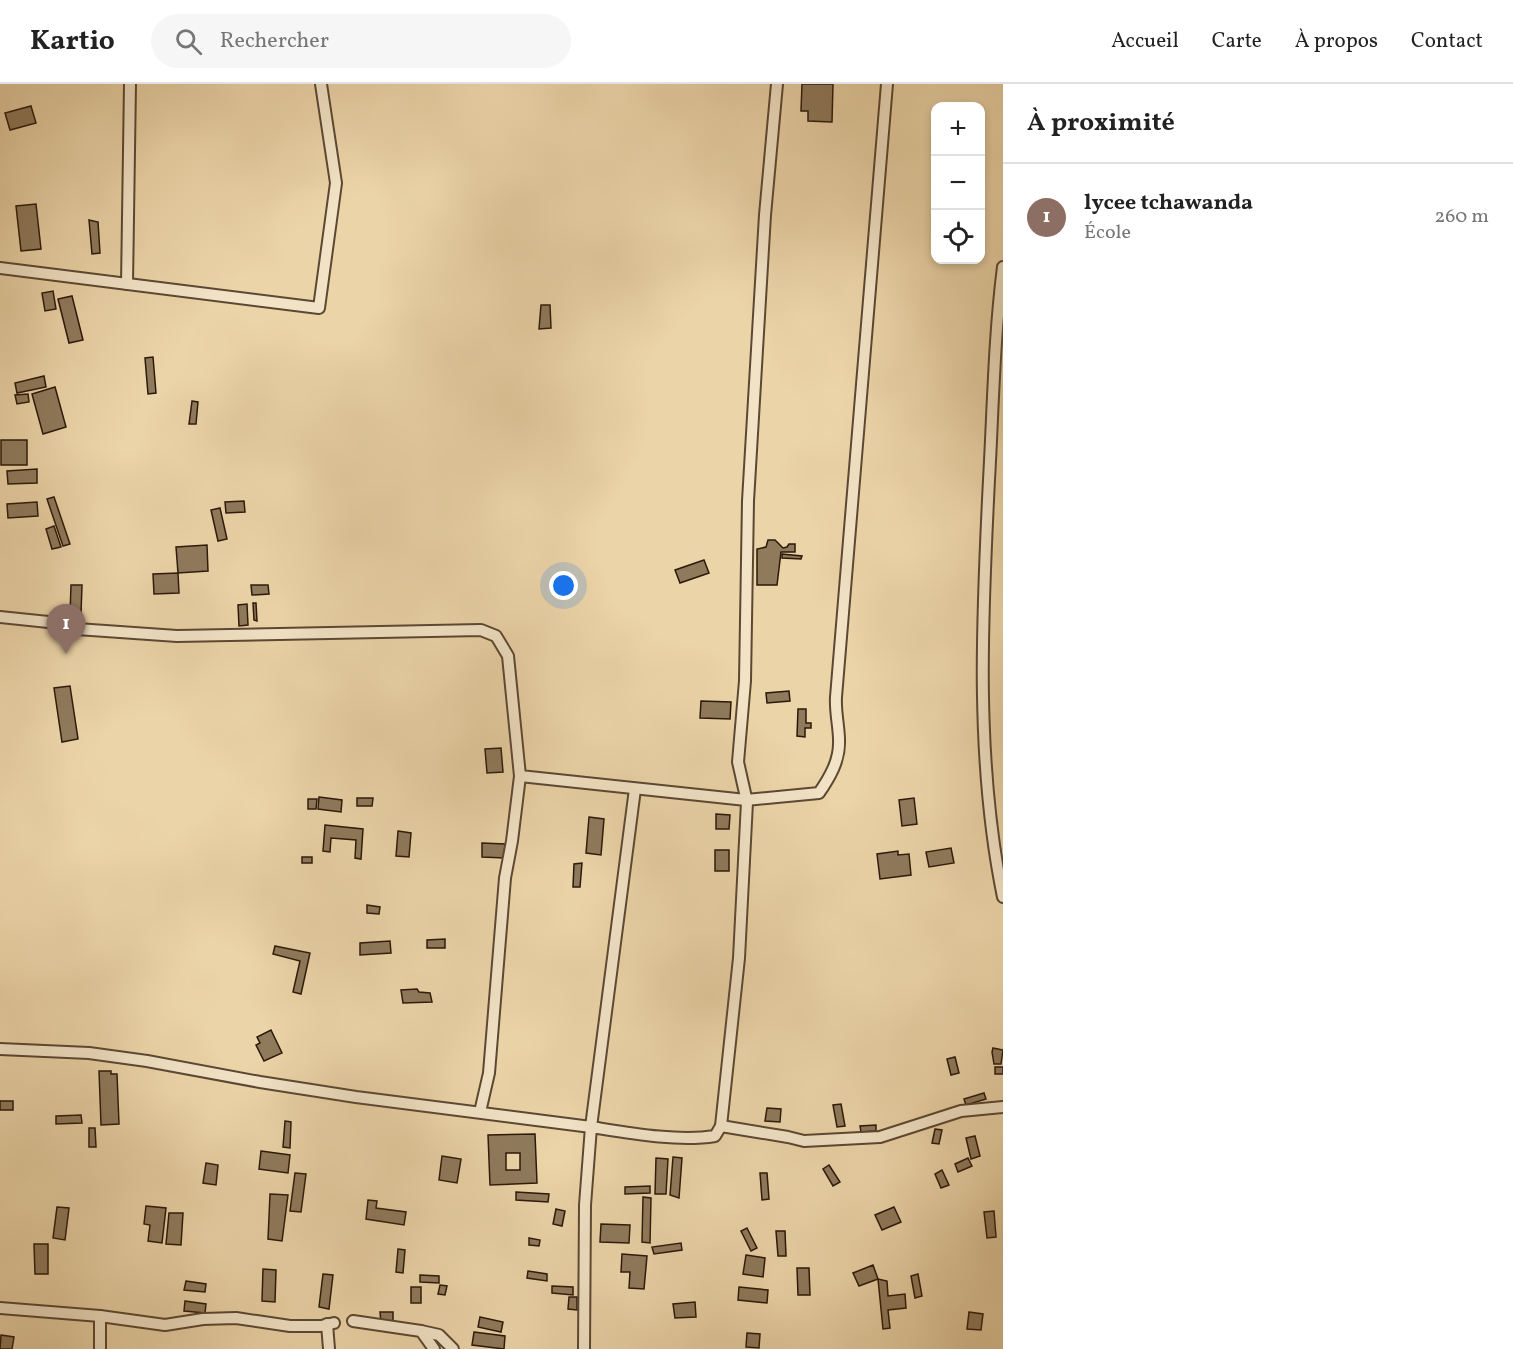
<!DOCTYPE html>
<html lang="fr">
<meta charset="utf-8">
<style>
body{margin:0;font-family:Vollkorn,serif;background:#f6f6f6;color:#222}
.controls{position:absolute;right:18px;top:18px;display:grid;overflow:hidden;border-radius:12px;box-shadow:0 3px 9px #0003}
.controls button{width:54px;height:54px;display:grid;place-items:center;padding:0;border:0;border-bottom:2px solid #e0e0e0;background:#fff;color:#222;font:30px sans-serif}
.you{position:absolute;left:564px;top:502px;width:21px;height:21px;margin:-15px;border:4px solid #fff;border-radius:50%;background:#1a73e8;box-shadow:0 0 0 9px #1a73e833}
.badge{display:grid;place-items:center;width:39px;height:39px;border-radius:50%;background:#8f2418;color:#fff;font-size:20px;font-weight:700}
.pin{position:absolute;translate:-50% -50px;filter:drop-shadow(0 2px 3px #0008)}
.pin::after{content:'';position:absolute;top:32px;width:21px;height:18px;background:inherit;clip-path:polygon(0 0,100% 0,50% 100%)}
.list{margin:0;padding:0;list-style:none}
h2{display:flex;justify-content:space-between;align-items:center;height:78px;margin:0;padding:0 24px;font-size:26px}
h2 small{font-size:20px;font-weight:400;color:#767676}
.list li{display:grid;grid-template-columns:39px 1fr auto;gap:18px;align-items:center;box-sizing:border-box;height:108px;padding:0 24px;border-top:2px solid #e0e0e0}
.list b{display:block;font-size:22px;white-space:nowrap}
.list p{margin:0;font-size:20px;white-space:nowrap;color:#767676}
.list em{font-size:20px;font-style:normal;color:#767676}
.icon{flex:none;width:33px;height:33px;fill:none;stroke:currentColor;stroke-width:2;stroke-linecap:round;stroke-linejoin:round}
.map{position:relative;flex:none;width:1003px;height:1265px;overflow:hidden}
header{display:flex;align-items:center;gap:36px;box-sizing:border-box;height:84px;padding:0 30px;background:#fff;border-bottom:2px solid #e0e0e0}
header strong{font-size:28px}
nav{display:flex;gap:33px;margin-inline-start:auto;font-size:21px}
.search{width:420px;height:54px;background:#f6f6f6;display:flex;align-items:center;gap:15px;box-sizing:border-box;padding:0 21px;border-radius:33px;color:#767676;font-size:22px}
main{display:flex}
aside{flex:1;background:#fff}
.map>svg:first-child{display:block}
.building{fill:#8f7a5c;stroke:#2b190a;stroke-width:1.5;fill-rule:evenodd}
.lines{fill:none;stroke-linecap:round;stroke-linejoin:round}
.minor-casing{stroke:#5b4832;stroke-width:14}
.minor{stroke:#f2e3c6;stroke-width:10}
</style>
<header>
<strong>Kartio</strong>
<div class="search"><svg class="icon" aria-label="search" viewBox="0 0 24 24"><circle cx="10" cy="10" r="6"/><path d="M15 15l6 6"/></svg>Rechercher</div>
<nav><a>Accueil</a><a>Carte</a><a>À propos</a><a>Contact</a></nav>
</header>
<main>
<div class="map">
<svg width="1003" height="1265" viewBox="0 0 1003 1265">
<rect width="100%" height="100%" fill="#ebd4a8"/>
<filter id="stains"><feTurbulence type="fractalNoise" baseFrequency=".00333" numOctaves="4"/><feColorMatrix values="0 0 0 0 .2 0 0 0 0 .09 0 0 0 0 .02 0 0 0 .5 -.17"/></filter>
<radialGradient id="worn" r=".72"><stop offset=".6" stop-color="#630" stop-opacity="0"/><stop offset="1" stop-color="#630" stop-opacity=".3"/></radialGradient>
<!-- building -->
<g class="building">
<polygon points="802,0 833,0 832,38 808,37 808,27 801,27"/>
<polygon points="31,22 36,39 10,46 5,29"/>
<polygon points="36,120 41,165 21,167 16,122"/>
<polygon points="89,136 98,138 100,169 92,170"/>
<polygon points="53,207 56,225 45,227 42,209"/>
<polygon points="72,212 83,256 69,259 58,215"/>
<polygon points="541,221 550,221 551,244 539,245"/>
<polygon points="153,273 156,309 148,310 145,274"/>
<polygon points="44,292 46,303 17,309 15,299"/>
<polygon points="55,303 66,343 43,350 32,310"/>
<polygon points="28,310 29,318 17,320 15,311"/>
<polygon points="192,317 198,318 196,340 189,340"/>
<rect x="1" y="356" width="26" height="25"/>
<polygon points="37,385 37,399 8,400 7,387"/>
<polygon points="54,413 70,460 63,462 47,415"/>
<polygon points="244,417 245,428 226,429 225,418"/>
<polygon points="37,418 38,432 8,434 7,420"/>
<polygon points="220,424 227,455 218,457 211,426"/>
<polygon points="54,442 61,463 52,465 46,445"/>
<polygon points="768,456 775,456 783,464 787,463 789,460 795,460 795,468 781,468 777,501 757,501 757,465 766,463"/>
<polygon points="207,461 208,487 178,489 176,463"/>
<polygon points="782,470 802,472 801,475 782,474"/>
<polygon points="704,476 709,489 680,499 675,486"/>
<polygon points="178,489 179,509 154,510 153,490"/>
<polygon points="71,501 82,501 81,530 70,530"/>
<polygon points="251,501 268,501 269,510 252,511"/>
<polygon points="253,519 256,519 257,537 254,536"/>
<polygon points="247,520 248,541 239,542 238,521"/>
<polygon points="70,602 78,655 62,658 54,604"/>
<polygon points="789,607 790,617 767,619 766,609"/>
<polygon points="701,617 731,618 730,635 700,634"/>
<polygon points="798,625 806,625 806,639 811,639 811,644 805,644 805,653 797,652"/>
<polygon points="501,664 503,688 487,689 485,665"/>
<polygon points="319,713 342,716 341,728 318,725"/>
<polygon points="357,714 373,714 372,722 357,722"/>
<polygon points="914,714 917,740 902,742 899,716"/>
<polygon points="308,715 317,715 316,725 308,725"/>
<polygon points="716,730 730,731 729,745 716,745"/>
<polygon points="589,733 604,735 601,771 586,769"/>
<polygon points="325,741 363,745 361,775 355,774 356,756 331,754 330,768 323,767"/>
<polygon points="398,747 411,749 409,773 396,772"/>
<polygon points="482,759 505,760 505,774 482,773"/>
<polygon points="951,764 954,779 929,783 926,768"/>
<rect x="715" y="766" width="14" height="21"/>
<polygon points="898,767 898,771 909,770 911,791 880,795 877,770"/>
<rect x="302" y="773" width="10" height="6"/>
<polygon points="582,779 580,803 573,803 574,780"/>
<polygon points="367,821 380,823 379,830 367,829"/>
<polygon points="445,855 445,864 427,864 427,856"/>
<polygon points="390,857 391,869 360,871 360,859"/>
<polygon points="275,862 310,869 301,910 293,908 300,877 273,870"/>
<polygon points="417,905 419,908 430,909 432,918 403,919 401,906"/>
<polygon points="271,946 282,969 264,977 256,961 260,959 257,953"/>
<polygon points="993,964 1003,966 1001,980 994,980 992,968"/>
<polygon points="955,973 959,989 951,991 947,975"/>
<rect x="995" y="983" width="8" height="7"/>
<polygon points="99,987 111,987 111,990 117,990 119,1040 101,1041"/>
<polygon points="984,1009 986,1015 966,1021 964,1015"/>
<rect x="0" y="1017" width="13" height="9"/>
<polygon points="841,1020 845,1042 837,1043 833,1021"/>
<polygon points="767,1024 781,1025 780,1038 765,1037"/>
<polygon points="81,1031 82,1039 56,1040 56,1032"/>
<polygon points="285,1037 291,1038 290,1064 283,1063"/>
<polygon points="876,1041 876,1047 861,1048 860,1042"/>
<polygon points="89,1044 95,1044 96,1063 89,1063"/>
<polygon points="935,1045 942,1046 939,1060 932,1059"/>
<path d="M535 1050 537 1099 490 1101 488 1051ZM506 1069H520V1086H506Z"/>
<polygon points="975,1052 980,1072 971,1075 966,1054"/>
<polygon points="261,1067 290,1071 288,1089 259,1085"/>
<polygon points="442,1072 461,1075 457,1099 439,1096"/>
<polygon points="673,1073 682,1074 679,1114 670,1111"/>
<polygon points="656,1074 668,1075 666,1110 655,1110"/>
<polygon points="968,1074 972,1082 958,1088 955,1080"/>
<polygon points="206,1079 218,1081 216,1101 203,1099"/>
<polygon points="829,1081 840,1098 833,1102 823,1085"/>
<polygon points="942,1086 949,1101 941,1104 935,1090"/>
<polygon points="295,1089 306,1090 301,1128 290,1127"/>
<polygon points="760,1089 767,1089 769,1115 762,1116"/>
<polygon points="650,1102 650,1109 625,1110 625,1103"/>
<polygon points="516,1108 549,1110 548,1118 516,1116"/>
<polygon points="270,1110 288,1111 282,1157 268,1155"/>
<polygon points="643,1113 651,1114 650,1159 642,1158"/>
<polygon points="368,1116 377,1117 376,1124 406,1128 404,1141 366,1135"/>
<polygon points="146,1122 166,1124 162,1159 148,1157 150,1141 144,1140"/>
<polygon points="57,1123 69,1124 65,1156 53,1154"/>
<polygon points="894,1123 901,1138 882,1146 875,1131"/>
<polygon points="556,1125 565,1127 562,1142 553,1140"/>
<polygon points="994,1127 996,1153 987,1154 984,1128"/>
<polygon points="169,1129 183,1129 181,1161 166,1160"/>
<polygon points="601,1140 630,1141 629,1159 600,1158"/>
<polygon points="747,1144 757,1164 751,1167 741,1147"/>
<polygon points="776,1147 785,1147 786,1172 778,1172"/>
<polygon points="529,1154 540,1156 539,1162 529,1161"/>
<polygon points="681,1159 682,1166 654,1170 652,1163"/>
<polygon points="34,1160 48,1160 48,1190 35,1190"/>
<polygon points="398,1165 405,1166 403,1189 396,1188"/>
<polygon points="622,1170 647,1172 644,1205 629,1204 630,1188 621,1188"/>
<polygon points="746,1171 765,1174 763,1193 743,1190"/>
<polygon points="873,1181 878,1195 859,1202 853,1189"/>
<polygon points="797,1184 809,1184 810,1211 798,1211"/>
<polygon points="263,1185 276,1186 275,1218 262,1217"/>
<polygon points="528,1187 547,1190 547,1197 527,1194"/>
<polygon points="323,1190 333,1191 329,1225 319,1223"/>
<polygon points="918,1190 922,1212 915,1214 911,1192"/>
<polygon points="420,1191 439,1192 439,1199 420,1198"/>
<polygon points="878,1195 887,1197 888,1212 905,1210 906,1224 888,1226 890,1244 883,1245"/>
<polygon points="186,1197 206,1200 205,1208 184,1206"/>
<polygon points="440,1201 447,1202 445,1211 438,1210"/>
<polygon points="552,1202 573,1203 573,1211 552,1209"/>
<rect x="411" y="1203" width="10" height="16"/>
<polygon points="739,1203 768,1206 767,1219 738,1216"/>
<polygon points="569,1213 577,1213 577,1226 568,1225"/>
<polygon points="185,1217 206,1220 205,1229 184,1227"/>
<polygon points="695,1218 696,1233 675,1234 673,1220"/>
<polygon points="380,1228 393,1228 393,1238 381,1239"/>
<polygon points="969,1228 983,1230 981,1246 967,1245"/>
<polygon points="480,1233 503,1238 501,1248 478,1243"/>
<polygon points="474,1248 505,1252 504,1265 472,1261"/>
<polygon points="747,1249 760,1250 759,1264 746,1263"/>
<polygon points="1,1251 14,1253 12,1265 0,1265"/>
</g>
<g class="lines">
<!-- minor casing -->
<g class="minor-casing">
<g id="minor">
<path d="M1003 183C994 254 993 325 989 396 982 534 975 677 1003 813"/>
<polyline points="0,184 319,224 336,99 321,0"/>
<polyline points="127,200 130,0"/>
<path d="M0 533 58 539 77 545 177 552 481 546 496 552 508 572 520 692 746 716 819 709C830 693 840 676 839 656 839 642 835 628 836 613L887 0"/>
<polyline points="0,965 89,969 147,977 260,998 356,1013 591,1043 635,705"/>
<polyline points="480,1028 489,989 505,794 512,757 520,692"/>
<polyline points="721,1042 788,1053 804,1057 880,1053 961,1027 1003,1023"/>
<polyline points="0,1224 100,1232 165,1241 203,1235 236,1234 290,1242 321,1242 334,1239"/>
<polyline points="353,1237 421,1247 434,1265"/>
<polyline points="327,1240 329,1265"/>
<polyline points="421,1247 439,1251 453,1265"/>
<polyline points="100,1265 100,1232"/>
<path d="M584 1265 585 1121 591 1043C629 1049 678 1058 715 1052L721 1042 739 874 747 718 738 678 745 597 748 417 765 131 777 0"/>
</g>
</g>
<!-- minor -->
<use href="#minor" class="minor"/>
</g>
<rect width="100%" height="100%" filter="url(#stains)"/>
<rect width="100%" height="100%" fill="url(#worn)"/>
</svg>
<div class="controls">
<button>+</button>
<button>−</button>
<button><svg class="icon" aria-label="locate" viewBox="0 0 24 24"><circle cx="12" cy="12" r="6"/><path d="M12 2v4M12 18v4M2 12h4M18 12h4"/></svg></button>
</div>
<div class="you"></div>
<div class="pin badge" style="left:66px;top:570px;background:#8d6e63">1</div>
</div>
<aside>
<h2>À proximité<small></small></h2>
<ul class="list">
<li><span class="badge" style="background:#8d6e63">1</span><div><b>lycee tchawanda</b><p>École</p></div><em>260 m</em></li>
</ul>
</aside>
</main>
